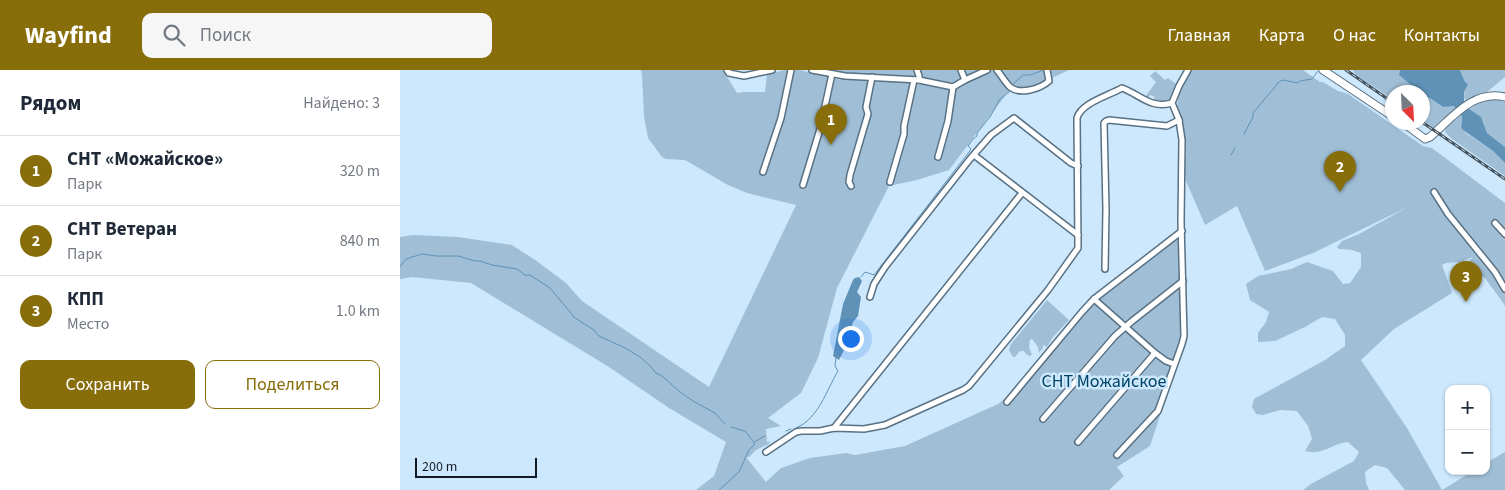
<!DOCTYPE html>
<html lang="ru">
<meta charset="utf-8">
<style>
body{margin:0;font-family:"Source Sans 3",sans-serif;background:#f6f6f7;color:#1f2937}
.controls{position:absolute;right:15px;bottom:15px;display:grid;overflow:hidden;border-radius:10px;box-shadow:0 1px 4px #0004}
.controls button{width:45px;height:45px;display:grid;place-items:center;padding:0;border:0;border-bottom:1px solid #e0e1e3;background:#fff;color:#1f2937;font:25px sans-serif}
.compass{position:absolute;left:985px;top:15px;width:45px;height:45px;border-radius:50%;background:#fff;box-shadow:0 1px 4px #0004;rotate:156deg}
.scale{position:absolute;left:15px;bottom:12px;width:122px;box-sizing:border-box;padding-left:5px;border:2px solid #121b23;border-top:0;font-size:14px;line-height:18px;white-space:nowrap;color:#121b23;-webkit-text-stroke:4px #cde8fc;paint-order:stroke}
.you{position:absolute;left:450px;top:268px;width:18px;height:18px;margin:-12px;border:4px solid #fff;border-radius:50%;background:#1a73e8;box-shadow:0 0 0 8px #1a73e833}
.badge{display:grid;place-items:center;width:32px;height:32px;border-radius:50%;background:#886d0b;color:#fff;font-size:16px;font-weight:700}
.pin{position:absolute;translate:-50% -41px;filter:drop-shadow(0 1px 2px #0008)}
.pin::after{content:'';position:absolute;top:26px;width:18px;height:15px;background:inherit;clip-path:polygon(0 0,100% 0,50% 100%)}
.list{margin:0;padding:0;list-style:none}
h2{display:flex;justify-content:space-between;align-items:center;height:65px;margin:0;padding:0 20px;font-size:21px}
h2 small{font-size:16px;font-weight:400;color:#747a83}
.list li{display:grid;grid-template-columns:32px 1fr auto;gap:15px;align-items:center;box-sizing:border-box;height:70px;padding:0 20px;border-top:1px solid #e0e1e3}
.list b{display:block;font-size:19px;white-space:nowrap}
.list p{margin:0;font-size:16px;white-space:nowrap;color:#747a83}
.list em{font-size:16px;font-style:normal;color:#747a83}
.actions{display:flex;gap:10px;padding:15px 20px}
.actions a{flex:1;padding:11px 0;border:1px solid #886d0b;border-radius:10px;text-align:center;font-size:18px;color:#886d0b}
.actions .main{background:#886d0b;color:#fff}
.icon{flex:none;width:28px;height:28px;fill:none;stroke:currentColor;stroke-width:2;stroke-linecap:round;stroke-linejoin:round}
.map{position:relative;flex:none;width:1105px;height:420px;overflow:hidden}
header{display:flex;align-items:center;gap:30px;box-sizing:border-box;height:70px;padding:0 25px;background:#886d0b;color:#fff}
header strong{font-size:24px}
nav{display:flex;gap:28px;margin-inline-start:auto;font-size:18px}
.search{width:350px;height:45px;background:#f6f6f7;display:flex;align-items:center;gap:12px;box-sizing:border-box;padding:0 18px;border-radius:10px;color:#747a83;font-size:19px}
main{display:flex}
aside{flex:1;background:#fff}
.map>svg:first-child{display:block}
.green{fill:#a0bfd6}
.water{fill:#5f92b6}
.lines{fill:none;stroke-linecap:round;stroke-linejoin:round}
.stream{stroke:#5f92b6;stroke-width:1}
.river{stroke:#5f92b6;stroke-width:8}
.street-casing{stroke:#597183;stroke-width:8}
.secondary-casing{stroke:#597183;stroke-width:9}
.street{stroke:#fff;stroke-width:5}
.secondary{stroke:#fff;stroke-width:7}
.rail-casing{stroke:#44525d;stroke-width:3}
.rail{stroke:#cde8fc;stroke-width:1;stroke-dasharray:4;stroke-linecap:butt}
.labels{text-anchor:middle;stroke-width:5;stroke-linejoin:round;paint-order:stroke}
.park-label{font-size:18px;fill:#004468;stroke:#cde8fc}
</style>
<header>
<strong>Wayfind</strong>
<div class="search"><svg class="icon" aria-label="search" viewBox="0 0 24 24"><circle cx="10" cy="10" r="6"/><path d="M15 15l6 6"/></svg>Поиск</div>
<nav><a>Главная</a><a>Карта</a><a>О нас</a><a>Контакты</a></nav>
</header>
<main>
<aside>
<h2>Рядом<small>Найдено: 3</small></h2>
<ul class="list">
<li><span class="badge">1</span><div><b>СНТ «Можайское»</b><p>Парк</p></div><em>320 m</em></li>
<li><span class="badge">2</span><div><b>СНТ Ветеран</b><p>Парк</p></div><em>840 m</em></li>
<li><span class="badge">3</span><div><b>КПП</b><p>Место</p></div><em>1.0 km</em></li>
</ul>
<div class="actions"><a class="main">Сохранить</a><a>Поделиться</a></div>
</aside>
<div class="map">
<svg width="1105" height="420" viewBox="0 0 1105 420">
<rect width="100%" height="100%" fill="#cde8fc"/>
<!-- green -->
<g class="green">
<polygon points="241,0 323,0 337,23 344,22 365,22 367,4 385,0 400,0 441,10 436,0 669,0 652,8 653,13 630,22 611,18 549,100 517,110 489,116 437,218 418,288 401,323 368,348 381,356 366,359 367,372 370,371 369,374 356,380 349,387 346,387 366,412 381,398 410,388 446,383 455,385 505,376 598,334 606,328 679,242 780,160 786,267 750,376 717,397 724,406 709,420 296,420 314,406 326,372 269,338 209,297 71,213 12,207 0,209 0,167 13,165 58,167 112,175 138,192 166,213 182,231 309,317 396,135 347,123 328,115 285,90 266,89 262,87 248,68 244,46 242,5"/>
<path d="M791 0H903L920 12H923L938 21 948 24 1023 76 1032 78 1105 133V237L1104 234 1085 208 1069 196 1070 190 1073 187 1060 192 1046 193 1042 195 1052 223 994 259 961 290 1007 358 1042 420 1073 401H1086V393L1105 382V420H1005L987 398 975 395 965 402 966 413 969 420H903L911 414 954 391 959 382 948 372C932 373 923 386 905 381L912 369 908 356 897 341 880 340 863 345 856 344 852 337 854 329 925 290 945 276V265L935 249 922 247 905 257 875 271 858 272V263L866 252 869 242 850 230 846 214 858 206 891 199 907 192 933 201 943 214 950 213 961 197V183L952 180 939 179 937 177 942 171 959 164 1008 137 913 183 865 201 837 136 805 155 786 111 784 97 786 81 781 49 777 37 778 27Z"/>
<polygon points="953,0 1000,0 999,5 1019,22 992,22 992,29 955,4"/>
<polygon points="1060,0 1105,0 1105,7 1087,22 1066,32 1064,27 1065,12"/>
<polygon points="755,1 765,10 768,8 775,13 776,16 771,28 768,31 761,32 753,31 755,27 750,25 748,29 745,27 756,12 750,6"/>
<polygon points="1022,26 1030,28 1043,37 1056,36 1057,37 1046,47 1035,59 1023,50"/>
<polygon points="1089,28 1105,31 1105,77 1087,63 1083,52 1069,39 1074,36 1074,34"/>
<polygon points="1061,44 1063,51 1061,57 1066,63 1093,81 1105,93 1105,106 1052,69 1045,62 1046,58"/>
<polygon points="647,230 669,250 653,267 647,277 643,275 643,278 639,283 638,277 632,269 630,270 629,278 632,284 630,286 627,285 624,281 620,281 615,287 613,287 609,280 611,274"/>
</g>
<!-- water -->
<g class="water">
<path d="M1000 0H1060L1065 12 1068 14 1064 22V30L1069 39 1081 47 1087 63 1105 77V93L1093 81 1063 60 1061 57C1064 48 1061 43 1056 36L1043 37 1030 28 1023 26 1022 22H1019L999 5Z"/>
<polygon points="459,207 462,211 457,222 461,227 458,246 453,252 446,276 439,290 433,286 443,234 453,210 455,208"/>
</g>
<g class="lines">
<!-- stream -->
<g class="stream">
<polyline points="612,15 623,5 630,5 644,0"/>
<polyline points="844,64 853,47 853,43 879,12 883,10 898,13 900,11 912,9 918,1"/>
<polyline points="831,85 835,78"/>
<polyline points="0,197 5,190 9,188 22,184 36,186 58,186 75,191 80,191 92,195 117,199 125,205 130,205 150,218 175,248 194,260 199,266 225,278 240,287 250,296 256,303 262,306 280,322 293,331 315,343 325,354"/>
<polyline points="461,207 465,202 474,205 569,82 571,79 568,76 573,69 577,66 577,63 590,47 600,29 609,22 609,19"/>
<polyline points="331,357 345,361 353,371"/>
<path d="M396 358C419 348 426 321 438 301L435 296 436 287"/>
<polyline points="386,361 391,359"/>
<polyline points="319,420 339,402 349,380 354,375 354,372 365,366"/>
</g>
<!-- river -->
<polyline class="river" points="1035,0 1040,14 1060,37"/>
<!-- street casing -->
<g class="street-casing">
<g id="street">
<polyline points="327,0 329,3 344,6 372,0"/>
<polyline points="412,0 445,6 519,10 553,17 565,10 587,0"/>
<polyline points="517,0 519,6 519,10"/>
<polyline points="561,0 565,10"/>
<path d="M597 0C601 5 605 12 610 17 620 25 640 19 649 11L647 0"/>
<polyline points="574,85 678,165"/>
<polyline points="538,87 548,51 553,17"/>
<polyline points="363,102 381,48 391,0"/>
<polyline points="490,112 504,64 504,56 514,10"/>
<polyline points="403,115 420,59 432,4"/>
<polyline points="451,116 449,112 450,105 468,44 466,37 472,7"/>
<polyline points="1034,122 1048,144 1095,202 1105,219"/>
<polyline points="1095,153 1105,164"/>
<polyline points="705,199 706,139 704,53 706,51 709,50 767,56 779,50"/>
<polyline points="470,227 474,214 485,197 570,89 591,65 614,48 671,93 678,96"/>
<polyline points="694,229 755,283 766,291 774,294"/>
<polyline points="607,332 682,242 694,229 782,161"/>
<polyline points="643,349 715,266 731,252 783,211"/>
<polyline points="434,358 622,123"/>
<polyline points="678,372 755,283"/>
<path d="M366 382 396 362 401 361H420L434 358 464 359 485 355 563 320 569 316 648 220 678 178 677 48C681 33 708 26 722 18 741 25 750 39 772 33"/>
<polyline points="717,385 758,341 782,274 784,266 781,152 782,70 779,50 772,33 779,16 788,0"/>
</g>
</g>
<!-- secondary casing -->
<g class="secondary-casing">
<g id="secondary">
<polyline points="923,0 992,46"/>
<path d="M1002 52 1025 69 1030 67C1051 49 1073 19 1105 27"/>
</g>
</g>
<!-- street -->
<use href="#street" class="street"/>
<!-- secondary -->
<use href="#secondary" class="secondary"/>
<!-- rail casing -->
<g class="rail-casing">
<g id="rail">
<polyline points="946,0 992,32"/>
<polyline points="1022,52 1105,109"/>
</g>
</g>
<!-- rail -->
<use href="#rail" class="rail"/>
</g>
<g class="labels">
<!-- park labels -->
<g class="park-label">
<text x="704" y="317">СНТ Можайское</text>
</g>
</g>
</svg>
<div class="controls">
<button>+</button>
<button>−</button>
</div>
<svg class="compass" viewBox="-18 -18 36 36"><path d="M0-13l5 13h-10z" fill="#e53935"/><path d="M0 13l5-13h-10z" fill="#747a83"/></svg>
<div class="scale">200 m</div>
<div class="you"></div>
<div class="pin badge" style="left:431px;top:75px">1</div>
<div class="pin badge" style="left:940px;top:122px">2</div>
<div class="pin badge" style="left:1066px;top:232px">3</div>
</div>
</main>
